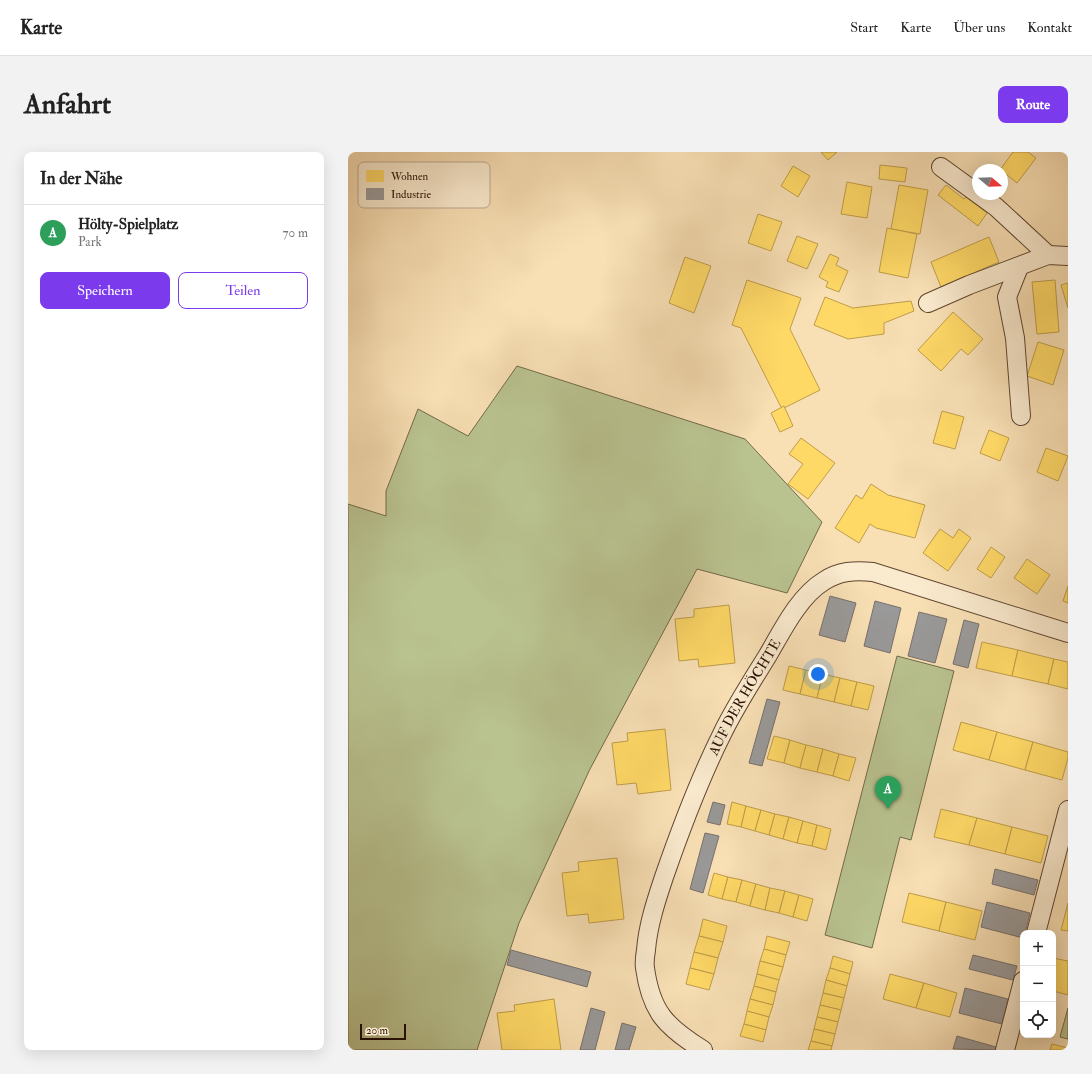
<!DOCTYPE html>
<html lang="de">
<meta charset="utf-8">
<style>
body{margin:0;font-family:"IM FELL Double Pica",serif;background:#f2f2f2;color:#222}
.controls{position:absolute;right:12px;bottom:12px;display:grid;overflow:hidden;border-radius:8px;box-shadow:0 4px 16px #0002}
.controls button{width:36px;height:36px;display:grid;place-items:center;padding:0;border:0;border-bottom:1px solid #e0e0e0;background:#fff;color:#222;font:20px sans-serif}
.compass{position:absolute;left:624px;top:12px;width:36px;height:36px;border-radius:50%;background:#fff;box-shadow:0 4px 16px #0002;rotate:109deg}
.scale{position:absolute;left:12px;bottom:10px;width:46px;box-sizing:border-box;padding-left:4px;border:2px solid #2b1204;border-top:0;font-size:11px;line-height:14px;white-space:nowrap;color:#2b1204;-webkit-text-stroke:3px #faeace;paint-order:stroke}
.you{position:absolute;left:470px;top:522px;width:14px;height:14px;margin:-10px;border:3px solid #fff;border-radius:50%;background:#1a73e8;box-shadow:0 0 0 6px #1a73e833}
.badge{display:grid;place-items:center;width:26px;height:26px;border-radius:50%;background:#7c3aed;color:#fff;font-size:13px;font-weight:700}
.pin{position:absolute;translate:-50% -33px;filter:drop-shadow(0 1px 2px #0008)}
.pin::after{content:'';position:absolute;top:21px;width:14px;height:12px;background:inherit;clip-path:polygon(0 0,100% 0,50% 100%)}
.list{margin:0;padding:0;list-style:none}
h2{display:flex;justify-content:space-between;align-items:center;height:52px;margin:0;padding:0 16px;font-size:17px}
h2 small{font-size:13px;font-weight:400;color:#767676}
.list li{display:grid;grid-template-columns:26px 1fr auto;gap:12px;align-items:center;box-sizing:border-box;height:56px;padding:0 16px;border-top:1px solid #e0e0e0}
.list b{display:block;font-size:15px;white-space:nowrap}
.list p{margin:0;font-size:13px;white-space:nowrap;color:#767676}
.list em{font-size:13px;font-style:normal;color:#767676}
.actions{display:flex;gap:8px;padding:12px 16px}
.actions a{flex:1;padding:9px 0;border:1px solid #7c3aed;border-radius:8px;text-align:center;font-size:14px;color:#7c3aed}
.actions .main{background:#7c3aed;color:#fff}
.icon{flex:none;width:22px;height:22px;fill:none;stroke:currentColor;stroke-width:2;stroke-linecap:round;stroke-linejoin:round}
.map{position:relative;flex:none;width:720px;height:898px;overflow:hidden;border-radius:8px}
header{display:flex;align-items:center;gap:24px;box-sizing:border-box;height:56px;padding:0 20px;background:#fff;border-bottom:1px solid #e0e0e0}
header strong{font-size:19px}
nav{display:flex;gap:22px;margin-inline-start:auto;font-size:14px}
.intro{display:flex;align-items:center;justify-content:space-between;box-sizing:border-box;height:96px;padding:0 24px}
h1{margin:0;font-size:28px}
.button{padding:10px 18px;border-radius:8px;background:#7c3aed;color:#fff;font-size:14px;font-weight:700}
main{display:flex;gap:24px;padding:0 24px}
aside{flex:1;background:#fff;border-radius:8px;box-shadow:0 4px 16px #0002}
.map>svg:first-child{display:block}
.green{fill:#b9c390;stroke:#726a4a}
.homes{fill:#ffd966;stroke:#bf9d49}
.industry{fill:#999;stroke:#78706c}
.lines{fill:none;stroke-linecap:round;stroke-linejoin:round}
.street-casing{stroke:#5e4530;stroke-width:20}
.street{stroke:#faeace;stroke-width:18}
.labels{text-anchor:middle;stroke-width:4;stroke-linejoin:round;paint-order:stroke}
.street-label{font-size:14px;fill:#2b1204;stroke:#faeace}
.key{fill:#faeace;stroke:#bca991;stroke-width:1}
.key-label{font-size:11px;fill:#2b1204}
</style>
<header>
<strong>Karte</strong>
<nav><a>Start</a><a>Karte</a><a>Über uns</a><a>Kontakt</a></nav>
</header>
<div class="intro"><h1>Anfahrt</h1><a class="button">Route</a></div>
<main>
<aside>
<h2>In der Nähe<small></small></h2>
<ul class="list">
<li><span class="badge" style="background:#2e9e5b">A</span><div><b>Hölty-Spielplatz</b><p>Park</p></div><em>70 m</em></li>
</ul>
<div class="actions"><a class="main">Speichern</a><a>Teilen</a></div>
</aside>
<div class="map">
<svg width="720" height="898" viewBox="0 0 720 898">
<rect width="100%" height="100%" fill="#f8dfb4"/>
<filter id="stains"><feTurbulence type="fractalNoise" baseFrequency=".005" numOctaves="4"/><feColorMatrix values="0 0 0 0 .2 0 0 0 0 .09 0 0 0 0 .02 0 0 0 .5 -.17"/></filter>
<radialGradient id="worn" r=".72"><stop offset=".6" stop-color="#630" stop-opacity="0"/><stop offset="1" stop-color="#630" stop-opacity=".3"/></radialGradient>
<!-- green -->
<g class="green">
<polygon points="169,214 397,287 474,370 439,441 349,417 242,617 171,771 129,898 0,898 0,352 38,364 38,339 70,257 120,284"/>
<polygon points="549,504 606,519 563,688 552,685 524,796 477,783"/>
<polygon points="720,856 720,887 712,885"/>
</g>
<!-- homes -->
<g class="homes">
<polygon points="473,0 489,0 480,8"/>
<polygon points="665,0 680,0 688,6 669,31 654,19 654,18 652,18"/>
<polygon points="532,13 559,16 557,30 531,27"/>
<polygon points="445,14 462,24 450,45 433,34"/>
<polygon points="499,30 524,35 519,66 493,62"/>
<polygon points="551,33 580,38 572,82 543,77"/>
<polygon points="598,33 616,47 618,45 639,61 630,74 590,43"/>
<polygon points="410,62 434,70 423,99 400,91"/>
<polygon points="539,76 569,82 560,126 531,120"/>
<polygon points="449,84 470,92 459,117 439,109"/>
<polygon points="641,85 651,110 593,135 583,110"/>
<polygon points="482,102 491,106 488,113 500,119 491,140 478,135 480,130 471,125"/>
<polygon points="337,105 363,114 346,161 321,151"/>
<polygon points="399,128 453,146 442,177 472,238 434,257 393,176 384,173"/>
<polygon points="707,128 711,180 689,182 684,130"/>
<polygon points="720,131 720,156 713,133"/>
<polygon points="477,145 505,156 563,149 566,159 536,171 536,182 500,187 466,173"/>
<polygon points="605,160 635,187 620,203 613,197 593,219 570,198"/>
<polygon points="690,190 716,198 705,233 679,224"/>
<polygon points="436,254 445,274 432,280 423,261"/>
<polygon points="594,259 616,265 607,297 585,291"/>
<polygon points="641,278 661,286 652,309 632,301"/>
<polygon points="453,286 487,311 460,347 440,332 455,312 441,302"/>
<polygon points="698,296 720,304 710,329 689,320"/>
<polygon points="523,332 540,343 577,353 567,386 528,376 522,372 511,391 487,376 508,343 514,347"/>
<polygon points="592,377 605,386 611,377 623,386 600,419 575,401"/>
<polygon points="643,395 657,405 643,426 629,417"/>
<polygon points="679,407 702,423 689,442 666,426"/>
<polygon points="720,434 720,451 715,449"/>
<polygon points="381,453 387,511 351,515 350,507 331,509 327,467 346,465 346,457"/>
<polygon points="634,490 670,498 664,524 628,516"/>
<polygon points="670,498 706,507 700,532 664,524"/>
<polygon points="706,507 720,510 720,537 700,532"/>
<polygon points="441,514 458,518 452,542 435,538"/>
<polygon points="458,518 475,522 469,546 452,542"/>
<polygon points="475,522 492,526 486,550 469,546"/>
<polygon points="492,526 509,530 503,554 486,550"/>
<polygon points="509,530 526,534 520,558 503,554"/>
<polygon points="613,570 649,580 641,608 605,598"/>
<polygon points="317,577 323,638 290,642 288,631 269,633 264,591 280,589 279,581"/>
<polygon points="649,580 685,590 677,618 641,608"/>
<polygon points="426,584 442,588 436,611 419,607"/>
<polygon points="442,588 458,593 452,616 436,611"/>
<polygon points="685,590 720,600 720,606 714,628 677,618"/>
<polygon points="458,593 475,597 469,620 452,616"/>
<polygon points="475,597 491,602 485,624 469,620"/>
<polygon points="491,602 508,606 501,629 485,624"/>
<polygon points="384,650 398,654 393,675 379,672"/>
<polygon points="398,654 413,658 407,679 393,675"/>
<polygon points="593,657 629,666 621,693 586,685"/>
<polygon points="413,658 427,662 421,683 407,679"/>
<polygon points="427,662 441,665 435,687 421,683"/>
<polygon points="441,665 455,669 449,691 435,687"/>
<polygon points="629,666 664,675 657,702 621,693"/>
<polygon points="455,669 469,673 464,694 449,691"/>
<polygon points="469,673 483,677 478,698 464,694"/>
<polygon points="664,675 700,684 693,711 657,702"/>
<polygon points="269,706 276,767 241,771 240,762 219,764 214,721 231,719 230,710"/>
<polygon points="366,721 380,725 374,747 360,743"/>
<polygon points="380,725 394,728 388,750 374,747"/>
<polygon points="394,728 408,732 402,754 388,750"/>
<polygon points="408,732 422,736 417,758 402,754"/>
<polygon points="422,736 437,739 431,761 417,758"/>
<polygon points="437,739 451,743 445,765 431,761"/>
<polygon points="561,741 598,750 591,779 554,770"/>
<polygon points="451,743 465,747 459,769 445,765"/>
<polygon points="598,750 634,759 627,788 591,779"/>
<polygon points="720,751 720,779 713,778"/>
<polygon points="355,767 379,774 375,790 351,784"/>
<polygon points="351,784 375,790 370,806 346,800"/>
<polygon points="419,784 442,790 438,803 416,797"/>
<polygon points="416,797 438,803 435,815 412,809"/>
<polygon points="346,800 370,806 366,822 342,816"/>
<polygon points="485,804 505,810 502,822 482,816"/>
<polygon points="705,806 720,809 720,843 705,839"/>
<polygon points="412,809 435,815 431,828 409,822"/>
<polygon points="342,816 366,822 361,838 338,832"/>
<polygon points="482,816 502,822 499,834 478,828"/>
<polygon points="409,822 431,828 428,840 406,834"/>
<polygon points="542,822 576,831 568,856 535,847"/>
<polygon points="478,828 499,834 496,846 475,841"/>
<polygon points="576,831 609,841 602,865 568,856"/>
<polygon points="406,834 428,840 425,853 402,847"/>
<polygon points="475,841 496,846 493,858 472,853"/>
<polygon points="206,847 213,898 154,898 149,861 167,859 166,853"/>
<polygon points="402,847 425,853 421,865 399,859"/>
<polygon points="472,853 493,858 490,870 469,865"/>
<polygon points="399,859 421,865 418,878 396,872"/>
<polygon points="469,865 490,870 487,882 466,877"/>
<polygon points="396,872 418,878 415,890 392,884"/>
<polygon points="466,877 487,882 484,894 463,889"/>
<polygon points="463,889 484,894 483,898 460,898"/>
<polygon points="704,892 720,896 720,898 702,898"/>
</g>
<!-- industry -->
<g class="industry">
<polygon points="482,444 508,451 497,490 471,483"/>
<polygon points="527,449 553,456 542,501 516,494"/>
<polygon points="571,460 599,467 587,511 560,504"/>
<polygon points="616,468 631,472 620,516 605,512"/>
<polygon points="419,547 432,550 414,614 401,611"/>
<polygon points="365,650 377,653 372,673 359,670"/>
<polygon points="357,681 371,684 355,741 342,737"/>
<polygon points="647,717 690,728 686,743 644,732"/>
<polygon points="639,750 682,761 677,781 675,781 675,786 633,775"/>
<polygon points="163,798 243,820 239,835 159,813"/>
<polygon points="625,803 669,814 665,828 621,817"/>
<polygon points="617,836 660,847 654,872 611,861"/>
<polygon points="243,856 257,860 247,898 232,898"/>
<polygon points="274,871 288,875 281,898 267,898"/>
<polygon points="609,884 648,895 648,898 605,897"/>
</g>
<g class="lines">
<!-- street casing -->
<g class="street-casing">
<g id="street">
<polyline points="593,15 648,55 700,103"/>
<polyline points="671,115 659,145 667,186 673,264"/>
<polyline points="580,151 621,133 700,103 720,104"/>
<polyline points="688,781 720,658"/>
<path id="s1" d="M355 898C318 875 303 860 297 816 296 810 297 804 298 798 300 773 308 749 316 725 333 676 351 628 374 582 387 555 404 529 420 503 434 479 451 444 476 429 491 419 507 418 525 420L720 481"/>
<polyline points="657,898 675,829"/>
</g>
</g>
<!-- street -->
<use href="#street" class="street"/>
</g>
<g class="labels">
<!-- street labels -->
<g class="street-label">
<text dy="5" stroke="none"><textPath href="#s1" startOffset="396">AUF DER HÖCHTE</textPath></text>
</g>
</g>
<!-- legend -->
<rect x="10" y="10" width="132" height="46" rx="6" class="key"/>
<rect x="18" y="18" width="18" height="12" fill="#ffd966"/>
<rect x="18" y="36" width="18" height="12" fill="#999"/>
<g class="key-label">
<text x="43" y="28">Wohnen</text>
<text x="43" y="46">Industrie</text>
</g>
<rect width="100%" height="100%" filter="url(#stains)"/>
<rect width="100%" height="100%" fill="url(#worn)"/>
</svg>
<div class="controls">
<button>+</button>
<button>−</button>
<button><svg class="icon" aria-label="locate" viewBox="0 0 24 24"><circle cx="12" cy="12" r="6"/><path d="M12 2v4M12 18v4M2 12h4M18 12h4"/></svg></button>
</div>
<svg class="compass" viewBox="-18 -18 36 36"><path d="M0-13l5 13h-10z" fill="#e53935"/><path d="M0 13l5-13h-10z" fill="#767676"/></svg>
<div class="scale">20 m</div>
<div class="you"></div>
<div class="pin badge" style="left:540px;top:657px;background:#2e9e5b">A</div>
</div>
</main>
